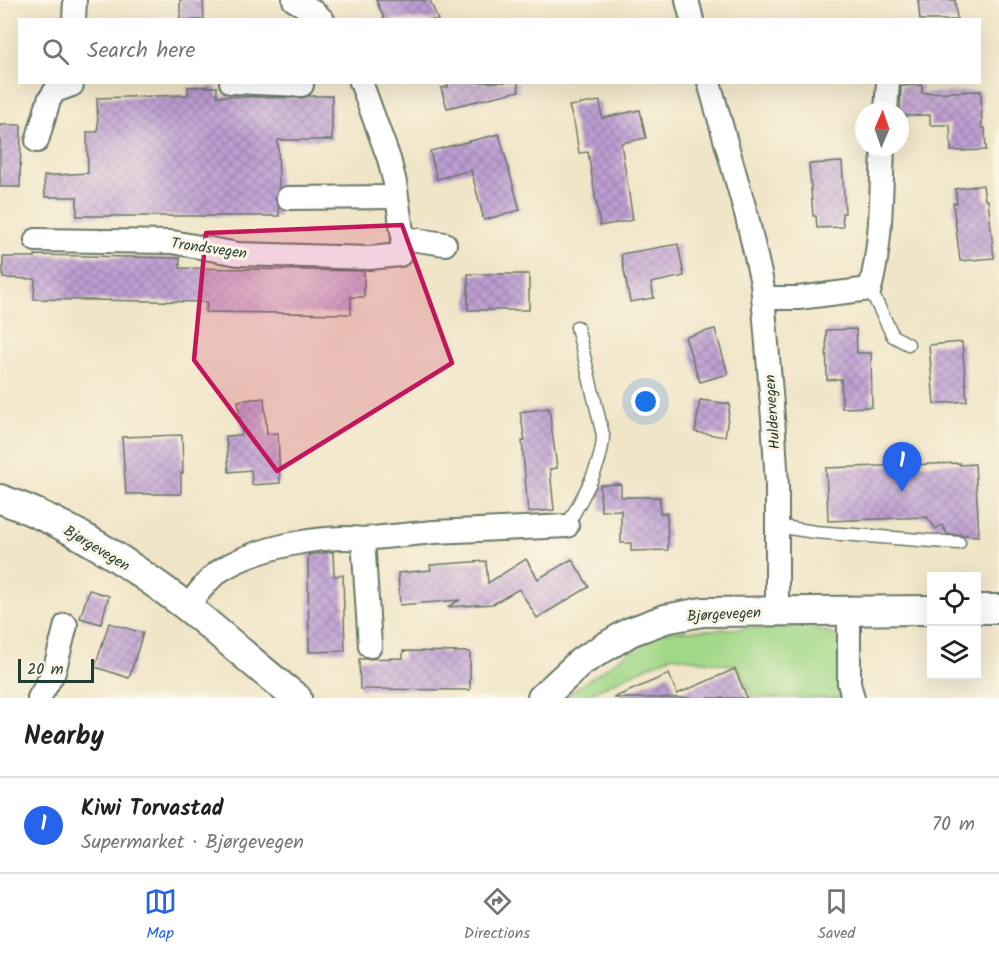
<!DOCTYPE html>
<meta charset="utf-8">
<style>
body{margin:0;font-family:Kalam,sans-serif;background:#f6f6f6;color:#222}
.controls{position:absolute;right:18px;bottom:18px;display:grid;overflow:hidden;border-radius:0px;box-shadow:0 6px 24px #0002}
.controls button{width:54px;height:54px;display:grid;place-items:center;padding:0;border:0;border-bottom:2px solid #e0e0e0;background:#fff;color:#222;font:30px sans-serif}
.compass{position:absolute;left:855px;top:102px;width:54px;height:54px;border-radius:50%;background:#fff;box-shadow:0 6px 24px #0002;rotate:2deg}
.scale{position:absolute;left:18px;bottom:15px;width:76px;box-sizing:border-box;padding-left:6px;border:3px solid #1f3d34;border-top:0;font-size:16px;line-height:21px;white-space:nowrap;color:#1f3d34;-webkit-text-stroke:4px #fcf5e5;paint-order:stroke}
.you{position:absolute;left:646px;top:402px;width:21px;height:21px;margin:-15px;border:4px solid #fff;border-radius:50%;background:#1a73e8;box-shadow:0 0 0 9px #1a73e833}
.badge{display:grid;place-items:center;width:39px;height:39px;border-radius:50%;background:#2563eb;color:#fff;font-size:20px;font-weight:700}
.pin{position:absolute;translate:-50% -50px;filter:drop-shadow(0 2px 3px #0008)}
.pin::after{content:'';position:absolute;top:32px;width:21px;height:18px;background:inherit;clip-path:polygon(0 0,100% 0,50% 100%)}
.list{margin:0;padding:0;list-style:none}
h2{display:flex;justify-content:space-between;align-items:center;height:78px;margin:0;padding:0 24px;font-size:26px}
h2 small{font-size:20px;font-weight:400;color:#767676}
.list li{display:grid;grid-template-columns:39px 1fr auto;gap:18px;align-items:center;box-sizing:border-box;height:96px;padding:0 24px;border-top:2px solid #e0e0e0}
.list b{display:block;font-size:22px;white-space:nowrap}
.list p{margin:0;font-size:20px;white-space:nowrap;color:#767676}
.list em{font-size:20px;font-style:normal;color:#767676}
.icon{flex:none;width:33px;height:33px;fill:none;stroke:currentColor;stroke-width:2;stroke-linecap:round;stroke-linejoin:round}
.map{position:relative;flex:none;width:999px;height:698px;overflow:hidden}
.search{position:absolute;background:#fff;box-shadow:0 6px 24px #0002;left:18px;right:18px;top:18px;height:66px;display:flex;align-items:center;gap:15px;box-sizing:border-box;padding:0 21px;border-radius:0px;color:#767676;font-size:22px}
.sheet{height:174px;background:#fff}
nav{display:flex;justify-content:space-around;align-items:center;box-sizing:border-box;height:84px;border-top:2px solid #e0e0e0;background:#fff;font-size:16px;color:#767676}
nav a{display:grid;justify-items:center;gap:3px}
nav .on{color:#2563eb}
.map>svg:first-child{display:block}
.green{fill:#a3d889;stroke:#618a5e;stroke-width:1.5}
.building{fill:url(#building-cross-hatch)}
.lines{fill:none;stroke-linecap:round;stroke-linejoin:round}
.service-casing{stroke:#687867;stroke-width:15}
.minor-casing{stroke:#687867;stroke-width:26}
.tertiary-casing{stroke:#687867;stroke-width:32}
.service{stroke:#fff;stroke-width:12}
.minor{stroke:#fff;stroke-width:22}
.tertiary{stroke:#fff;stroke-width:28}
.marked{fill:#c2185b;fill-opacity:0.2;stroke:#c2185b;stroke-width:4.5;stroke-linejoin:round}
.labels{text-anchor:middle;stroke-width:6;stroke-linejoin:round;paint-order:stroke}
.street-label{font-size:15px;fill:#1f3d34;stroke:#fcf5e5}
</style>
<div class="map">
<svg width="999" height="698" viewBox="0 0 999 698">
<defs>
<pattern id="building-cross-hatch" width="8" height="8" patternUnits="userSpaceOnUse" patternTransform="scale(1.5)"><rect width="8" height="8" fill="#be9ed3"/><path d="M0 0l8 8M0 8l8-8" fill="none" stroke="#9a82ac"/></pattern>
</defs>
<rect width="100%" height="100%" fill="#fcf5e5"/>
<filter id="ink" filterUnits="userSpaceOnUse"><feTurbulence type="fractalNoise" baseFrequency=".0167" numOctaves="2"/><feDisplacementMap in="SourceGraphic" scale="12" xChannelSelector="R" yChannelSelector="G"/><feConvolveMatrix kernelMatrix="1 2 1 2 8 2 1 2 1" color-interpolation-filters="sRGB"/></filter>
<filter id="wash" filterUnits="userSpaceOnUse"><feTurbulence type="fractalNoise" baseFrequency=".008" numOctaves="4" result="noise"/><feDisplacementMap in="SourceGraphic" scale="24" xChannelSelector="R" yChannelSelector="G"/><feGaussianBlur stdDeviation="1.35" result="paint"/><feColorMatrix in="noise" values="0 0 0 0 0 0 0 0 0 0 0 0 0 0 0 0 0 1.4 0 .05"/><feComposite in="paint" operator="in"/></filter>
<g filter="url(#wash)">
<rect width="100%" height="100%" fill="#f0e5c7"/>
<!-- green -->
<polygon class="green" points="809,626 838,636 846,698 753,698 737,666 672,656 592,692 589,698 563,698 658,632"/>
<g id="blocks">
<!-- building -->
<g class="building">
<polygon points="180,0 203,0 204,20 180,20"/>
<polygon points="376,0 430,0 438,20 385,20"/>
<polygon points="918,0 955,0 957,20 920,20"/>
<polygon points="447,82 518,82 519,91 447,108 441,88 448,87"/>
<polygon points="922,85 922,93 981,91 982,128 985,128 986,150 951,151 950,125 930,125 930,115 900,116 901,86"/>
<polygon points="188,87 217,87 217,96 301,98 309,96 332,96 332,140 278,140 279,189 275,198 279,207 279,216 77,216 77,197 45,197 44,176 88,173 87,132 98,132 97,98 188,95"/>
<polygon points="600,101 602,118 640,110 646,138 621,143 633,220 600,226 588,152 579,153 575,127 569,106"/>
<polygon points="0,125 21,125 20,187 0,187"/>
<polygon points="499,134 520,210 484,220 471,170 437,179 430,151"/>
<polygon points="842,162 845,213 842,213 843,227 817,228 816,216 813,216 809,164"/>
<polygon points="983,185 985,200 988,200 994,258 960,261 953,203 957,203 955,189"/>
<polygon points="678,244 684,276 651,283 654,298 630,302 621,254"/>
<polygon points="35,255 180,258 180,268 364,271 364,297 351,297 351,314 206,312 207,302 34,299 35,279 3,278 3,257 35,257"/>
<rect x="468" y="274" width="61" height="36"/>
<polygon points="715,329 728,374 700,382 685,337"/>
<polygon points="856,329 857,353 871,353 872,407 842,408 841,379 827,380 826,330"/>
<polygon points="962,342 967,401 934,404 929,345"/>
<polygon points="264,398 267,434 278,433 280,483 252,485 251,470 229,472 226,436 242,435 238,401"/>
<polygon points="700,400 730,404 725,437 695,432"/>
<polygon points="549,408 557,468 550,469 554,510 528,512 522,441 525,441 520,412"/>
<polygon points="182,435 183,473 181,473 181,494 126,494 122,437"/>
<polygon points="960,463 960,465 975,464 979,536 947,534 942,525 936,529 927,517 828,521 826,468"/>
<polygon points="621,484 621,497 660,497 660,513 667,513 668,550 631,551 631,543 621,543 621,510 601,511 600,485"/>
<polygon points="333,552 334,576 343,575 345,651 309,652 308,555"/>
<polygon points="526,559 538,579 572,559 589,587 537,618 519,589 493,604 447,607 460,600 400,605 398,573 431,570 430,565 486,561 488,583"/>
<polygon points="89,590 109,596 101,624 80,618"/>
<polygon points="109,623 143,633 129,678 95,667"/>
<polygon points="403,651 470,652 470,690 360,689 359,659 403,658"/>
<polygon points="735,669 747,698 613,698 669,674 677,694"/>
</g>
</g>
</g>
<g filter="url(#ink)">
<use href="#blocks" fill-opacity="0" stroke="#687867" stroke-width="1.5"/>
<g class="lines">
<!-- service casing -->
<g class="service-casing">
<g id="service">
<polyline points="870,289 893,336 908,344"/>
<path d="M567 526C581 499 603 466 603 435L577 327"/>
<polyline points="776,526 815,532 959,543"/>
</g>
</g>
<!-- minor casing -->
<g class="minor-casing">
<g id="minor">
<polyline points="294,0 314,12 323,20"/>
<polyline points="687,0 692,20"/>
<polyline points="74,20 75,0"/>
<polyline points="231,82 302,85"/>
<polyline points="709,82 747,217 762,283 773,418 777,485 777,611"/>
<polyline points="886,111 888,82"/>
<polyline points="37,141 49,100 55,91 72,85 72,82"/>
<polyline points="288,198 396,197"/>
<polyline points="403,238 445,244"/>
<polyline points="36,240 172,242 238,254 369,258 400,255 403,238 395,183 389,159 361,82"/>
<path d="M764 298H798L870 289C882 243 881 193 883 147"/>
<polyline points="363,539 370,646"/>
<path d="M188 608C194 597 210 577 221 570 256 548 322 534 363 539L434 532 567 526"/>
<polyline points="849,612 849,683 853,698"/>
<polyline points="39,698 54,672 66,625"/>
</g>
</g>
<!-- tertiary casing -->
<g class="tertiary-casing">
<g id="tertiary">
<path d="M0 499C68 522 130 564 187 607 224 636 259 669 297 698"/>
<polyline points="976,609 999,609"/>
<polyline points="542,698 582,661 630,632 665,619 702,612 932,610"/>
</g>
</g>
<!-- service -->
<use href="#service" class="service"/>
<!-- minor -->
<use href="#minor" class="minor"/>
<!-- tertiary -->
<use href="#tertiary" class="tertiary"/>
</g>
</g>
<!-- marked area -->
<path class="marked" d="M402 225 452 363 277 471 194 360 206 233Z"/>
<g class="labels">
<!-- street labels -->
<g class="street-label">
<text transform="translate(209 248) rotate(8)" y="5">Trondsvegen</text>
<text transform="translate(772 412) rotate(-94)" y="5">Huldervegen</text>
<text transform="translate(97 548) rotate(31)" y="5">Bjørgevegen</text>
<text transform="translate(724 614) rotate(-3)" y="5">Bjørgevegen</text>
</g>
</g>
</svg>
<div class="controls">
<button><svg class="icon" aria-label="locate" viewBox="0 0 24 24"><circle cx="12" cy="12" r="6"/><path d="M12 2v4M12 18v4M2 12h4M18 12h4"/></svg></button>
<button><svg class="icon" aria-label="layers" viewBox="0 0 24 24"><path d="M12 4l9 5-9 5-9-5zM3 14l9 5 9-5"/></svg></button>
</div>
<svg class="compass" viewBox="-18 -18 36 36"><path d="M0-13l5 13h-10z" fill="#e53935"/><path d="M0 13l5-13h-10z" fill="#767676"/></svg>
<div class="scale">20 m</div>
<div class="you"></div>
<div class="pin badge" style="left:902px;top:492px">1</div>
<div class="search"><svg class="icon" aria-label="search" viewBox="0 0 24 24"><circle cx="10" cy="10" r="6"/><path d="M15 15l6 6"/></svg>Search here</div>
</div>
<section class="sheet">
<h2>Nearby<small></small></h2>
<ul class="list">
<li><span class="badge">1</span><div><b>Kiwi Torvastad</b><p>Supermarket · Bjørgevegen</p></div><em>70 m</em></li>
</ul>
</section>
<nav>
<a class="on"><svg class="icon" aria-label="map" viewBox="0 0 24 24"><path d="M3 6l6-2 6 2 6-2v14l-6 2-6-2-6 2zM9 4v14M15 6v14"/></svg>Map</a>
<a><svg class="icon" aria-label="directions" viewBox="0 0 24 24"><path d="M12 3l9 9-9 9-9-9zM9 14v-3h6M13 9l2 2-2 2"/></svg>Directions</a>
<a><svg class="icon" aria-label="saved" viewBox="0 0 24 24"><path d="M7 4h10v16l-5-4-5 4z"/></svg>Saved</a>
</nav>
